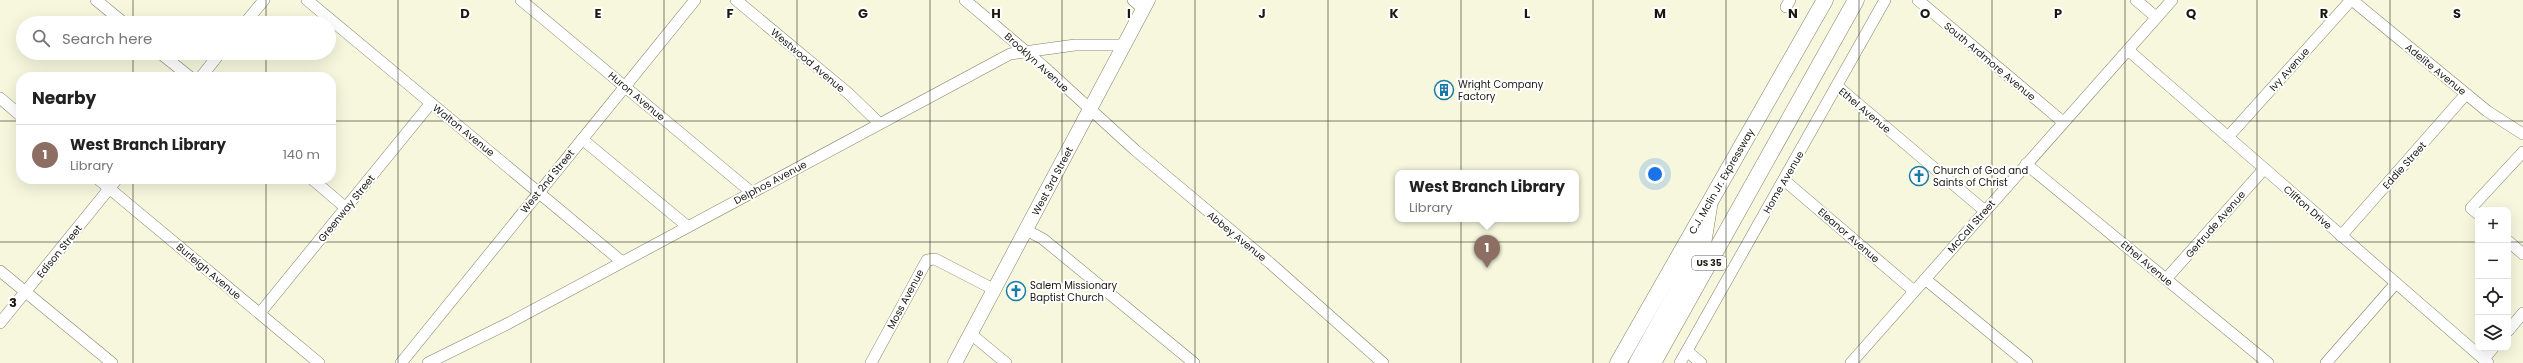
<!DOCTYPE html>
<meta charset="utf-8">
<style>
body{margin:0;font-family:Poppins,sans-serif;background:#f6f6f6;color:#222}
.controls{position:absolute;right:12px;bottom:12px;display:grid;overflow:hidden;border-radius:8px;box-shadow:0 4px 16px #0002}
.controls button{width:36px;height:36px;display:grid;place-items:center;padding:0;border:0;border-bottom:1px solid #e0e0e0;background:#fff;color:#222;font:20px sans-serif}
.you{position:absolute;left:1655px;top:174px;width:14px;height:14px;margin:-10px;border:3px solid #fff;border-radius:50%;background:#1a73e8;box-shadow:0 0 0 6px #1a73e833}
.badge{display:grid;place-items:center;width:26px;height:26px;border-radius:50%;background:#111827;color:#fff;font-size:13px;font-weight:700}
.pin{position:absolute;translate:-50% -33px;filter:drop-shadow(0 1px 2px #0008)}
.pin::after{content:'';position:absolute;top:21px;width:14px;height:12px;background:inherit;clip-path:polygon(0 0,100% 0,50% 100%)}
.popup{position:absolute;left:1395px;top:170px;width:184px;height:52px;box-sizing:border-box;display:grid;place-content:center;border-radius:8px;background:#fff;filter:drop-shadow(0 1px 3px #0005);font-size:13px;white-space:nowrap;color:#767676}
.popup b{font-size:15px;color:#222}
.popup::after{content:'';position:absolute;left:50%;top:100%;margin-left:-8px;border:8px solid transparent;border-top-color:#fff}
.list{margin:0;padding:0;list-style:none}
h2{display:flex;justify-content:space-between;align-items:center;height:52px;margin:0;padding:0 16px;font-size:17px}
h2 small{font-size:13px;font-weight:400;color:#767676}
.list li{display:grid;grid-template-columns:26px 1fr auto;gap:12px;align-items:center;box-sizing:border-box;height:60px;padding:0 16px;border-top:1px solid #e0e0e0}
.list b{display:block;font-size:15px;white-space:nowrap}
.list p{margin:0;font-size:13px;white-space:nowrap;color:#767676}
.list em{font-size:13px;font-style:normal;color:#767676}
.icon{flex:none;width:22px;height:22px;fill:none;stroke:currentColor;stroke-width:2;stroke-linecap:round;stroke-linejoin:round}
.map{position:relative;flex:none;width:2523px;height:363px;overflow:hidden}
.search{position:absolute;background:#fff;box-shadow:0 4px 16px #0002;left:16px;top:16px;width:320px;height:44px;display:flex;align-items:center;gap:10px;box-sizing:border-box;padding:0 14px;border-radius:22px;color:#767676;font-size:15px}
.panel{position:absolute;background:#fff;box-shadow:0 4px 16px #0002;left:16px;top:72px;width:320px;height:112px;border-radius:16px}
.map>svg:first-child{display:block}
.lines{fill:none;stroke-linecap:round;stroke-linejoin:round}
.minor-casing{stroke:#80816a;stroke-width:12}
.major-casing{stroke:#80816a;stroke-width:15}
.highway-casing{stroke:#80816a;stroke-width:17}
.minor{stroke:#fff;stroke-width:11}
.major{stroke:#fff;stroke-width:14}
.highway{stroke:#fff;stroke-width:16}
.grid{fill:none;stroke:#191910;stroke-width:1;stroke-opacity:0.55}
.labels{text-anchor:middle;stroke-width:4;stroke-linejoin:round;paint-order:stroke}
.shield{fill:#fff;stroke:#5e5e58;stroke-width:1}
.shield-label{font-size:9px;font-weight:bold;fill:#191910}
.street-label{font-size:10px;fill:#191910;stroke:#fff}
.poi-label{font-size:10px;fill:#191910;stroke:#fff;text-anchor:start}
.grid-label{font-size:13px;text-anchor:middle;font-weight:bold;fill:#191910;stroke:#fff;stroke-width:4;stroke-linejoin:round;paint-order:stroke}
</style>
<div class="map">
<svg width="2523" height="363" viewBox="0 0 2523 363">
<rect width="100%" height="100%" fill="#f6f7dd"/>
<g class="lines">
<!-- minor casing -->
<g class="minor-casing">
<g id="minor">
<polyline points="96,0 124,23"/>
<polyline points="307,0 621,261"/>
<polyline points="521,0 751,192"/>
<polyline points="736,0 848,93 878,122"/>
<polyline points="965,0 1043,66 1135,150 1270,263 1383,363"/>
<polyline points="1133,0 1143,9"/>
<polyline points="1918,0 2063,122"/>
<polyline points="2136,0 2156,17"/>
<polyline points="2352,0 2487,111 2523,134"/>
<polyline points="1786,7 1790,0"/>
<polyline points="245,23 264,0"/>
<polyline points="2128,50 2488,363"/>
<polyline points="160,53 190,77"/>
<polyline points="201,77 220,53"/>
<polyline points="1837,86 1985,211"/>
<polyline points="0,98 21,116"/>
<polyline points="2228,137 2351,0"/>
<polyline points="582,139 687,226"/>
<polyline points="2026,164 2268,363"/>
<polyline points="98,179 319,363"/>
<polyline points="312,179 346,208"/>
<polyline points="1784,180 1914,291"/>
<polyline points="2478,214 2471,208 2523,152"/>
<polyline points="1026,230 1043,239 1194,363"/>
<polyline points="2341,236 2466,94"/>
<polyline points="2508,241 2523,254"/>
<polyline points="0,271 112,363"/>
<polyline points="1925,279 2027,363"/>
<polyline points="2166,279 2264,169"/>
<polyline points="260,313 431,103"/>
<polyline points="0,323 117,179"/>
<polyline points="2508,331 2523,313"/>
<polyline points="971,334 1006,363"/>
<polyline points="1687,351 1701,363"/>
<polyline points="2484,359 2493,348"/>
<polyline points="401,363 695,0"/>
<polyline points="428,363 509,323 1010,54 1075,45 1124,45"/>
<polyline points="871,363 927,260 935,259 995,290"/>
<polyline points="1680,363 1885,0"/>
<polyline points="1851,363 2172,0"/>
<polyline points="2326,363 2396,283"/>
</g>
</g>
<!-- major casing -->
<g class="major-casing">
<polyline id="major" points="955,363 1148,0"/>
</g>
<!-- highway casing -->
<g class="highway-casing">
<g id="highway">
<polyline points="1618,363 1825,0"/>
<polyline points="1637,363 1703,244 1709,207"/>
<polyline points="1653,363 1856,0"/>
</g>
</g>
<!-- minor -->
<use href="#minor" class="minor"/>
<!-- major -->
<use href="#major" class="major"/>
<!-- highway -->
<use href="#highway" class="highway"/>
</g>
<!-- grid -->
<path class="grid" d="M133 0V23M266 0V23M398 0V363M531 0V363M664 0V363M797 0V363M930 0V363M1062 0V363M1195 0V363M1328 0V363M1461 0V363M1593 0V363M1726 0V363M1859 0V363M1992 0V363M2125 0V363M2257 0V363M2390 0V363M133 53V77M266 53V77M0 121H21M331 121H2523M133 179V363M266 179V363M0 242H2478M2508 242H2523"/>
<!-- icons -->
<defs>
<g id="building-ring" transform="scale(1)"><circle r="9.5" fill="#fff" stroke="#187ba7" stroke-width="1.5"/><path d="M-4-6H4V6H1V3H-1V6H-4ZM-2.5-4.3h1.7v1.8h-1.7ZM.8-4.3h1.7v1.8H.8ZM-2.5-1h1.7V.8h-1.7ZM.8-1h1.7V.8H.8Z" fill="#187ba7"/></g>
<g id="church-ring" transform="scale(1)"><circle r="9.5" fill="#fff" stroke="#187ba7" stroke-width="1.5"/><path d="M-1.2-6h2.4v3.5h3.3v2.4h-3.3V6h-2.4V-.1h-3.3v-2.4h3.3Z" fill="#187ba7"/></g>
</defs>
<g fill-rule="evenodd">
<use href="#building-ring" x="1444" y="90"/>
<use href="#church-ring" x="1919" y="176"/>
<use href="#church-ring" x="1016" y="291"/>
</g>
<g class="labels">
<!-- shield labels -->
<rect class="shield" x="1692" y="256" width="34" height="14" rx="3"/>
<g class="shield-label">
<text x="1709" y="266">US 35</text>
</g>
<!-- street labels -->
<g class="street-label">
<text transform="translate(808 60) rotate(40)" y="4">Westwood Avenue</text>
<text transform="translate(1990 61) rotate(40)" y="4">South Ardmore Avenue</text>
<text transform="translate(1037 62) rotate(42)" y="4">Brooklyn Avenue</text>
<text transform="translate(2289 69) rotate(-48)" y="4">Ivy Avenue</text>
<text transform="translate(2436 69) rotate(39)" y="4">Adelite Avenue</text>
<text transform="translate(637 96) rotate(40)" y="4">Huron Avenue</text>
<text transform="translate(1865 110) rotate(40)" y="4">Ethel Avenue</text>
<text transform="translate(464 130) rotate(39)" y="4">Walton Avenue</text>
<text transform="translate(2404 165) rotate(-48)" y="4">Eddie Street</text>
<text transform="translate(547 181) rotate(-51)" y="4">West 2nd Street</text>
<text transform="translate(1052 181) rotate(-62)" y="4">West 3rd Street</text>
<text transform="translate(1721 181) rotate(-60)" y="4">C.J. Mclin Jr. Expressway</text>
<text transform="translate(770 182) rotate(-28)" y="4">Delphos Avenue</text>
<text transform="translate(1783 182) rotate(-60)" y="4">Home Avenue</text>
<text transform="translate(2308 207) rotate(41)" y="4">Clifton Drive</text>
<text transform="translate(346 208) rotate(-51)" y="4">Greenway Street</text>
<text transform="translate(2215 224) rotate(-49)" y="4">Gertrude Avenue</text>
<text transform="translate(1971 226) rotate(-49)" y="4">McCall Street</text>
<text transform="translate(1849 235) rotate(41)" y="4">Eleanor Avenue</text>
<text transform="translate(1237 236) rotate(39)" y="4">Abbey Avenue</text>
<text transform="translate(59 251) rotate(-51)" y="4">Edison Street</text>
<text transform="translate(2147 263) rotate(40)" y="4">Ethel Avenue</text>
<text transform="translate(209 271) rotate(40)" y="4">Burleigh Avenue</text>
<text transform="translate(905 299) rotate(-62)" y="4">Moss Avenue</text>
</g>
<!-- poi labels -->
<g class="poi-label">
<text x="1458" y="88">Wright Company<tspan x="1458" dy="12">Factory</tspan></text>
<text x="1933" y="174">Church of God and<tspan x="1933" dy="12">Saints of Christ</tspan></text>
<text x="1030" y="289">Salem Missionary<tspan x="1030" dy="12">Baptist Church</tspan></text>
</g>
</g>
<g class="grid-label">
<text x="465" y="18">D</text>
<text x="598" y="18">E</text>
<text x="730" y="18">F</text>
<text x="863" y="18">G</text>
<text x="996" y="18">H</text>
<text x="1129" y="18">I</text>
<text x="1262" y="18">J</text>
<text x="1394" y="18">K</text>
<text x="1527" y="18">L</text>
<text x="1660" y="18">M</text>
<text x="1793" y="18">N</text>
<text x="1925" y="18">O</text>
<text x="2058" y="18">P</text>
<text x="2191" y="18">Q</text>
<text x="2324" y="18">R</text>
<text x="2457" y="18">S</text>
<text x="13" y="307">3</text>
</g>
</svg>
<div class="controls">
<button>+</button>
<button>−</button>
<button><svg class="icon" aria-label="locate" viewBox="0 0 24 24"><circle cx="12" cy="12" r="6"/><path d="M12 2v4M12 18v4M2 12h4M18 12h4"/></svg></button>
<button><svg class="icon" aria-label="layers" viewBox="0 0 24 24"><path d="M12 4l9 5-9 5-9-5zM3 14l9 5 9-5"/></svg></button>
</div>
<div class="you"></div>
<div class="pin badge" style="left:1487px;top:268px;background:#8d6e63">1</div>
<div class="popup"><b>West Branch Library</b>Library</div>
<div class="search"><svg class="icon" aria-label="search" viewBox="0 0 24 24"><circle cx="10" cy="10" r="6"/><path d="M15 15l6 6"/></svg>Search here</div>
<section class="panel">
<h2>Nearby<small></small></h2>
<ul class="list">
<li><span class="badge" style="background:#8d6e63">1</span><div><b>West Branch Library</b><p>Library</p></div><em>140 m</em></li>
</ul>
</section>
</div>
